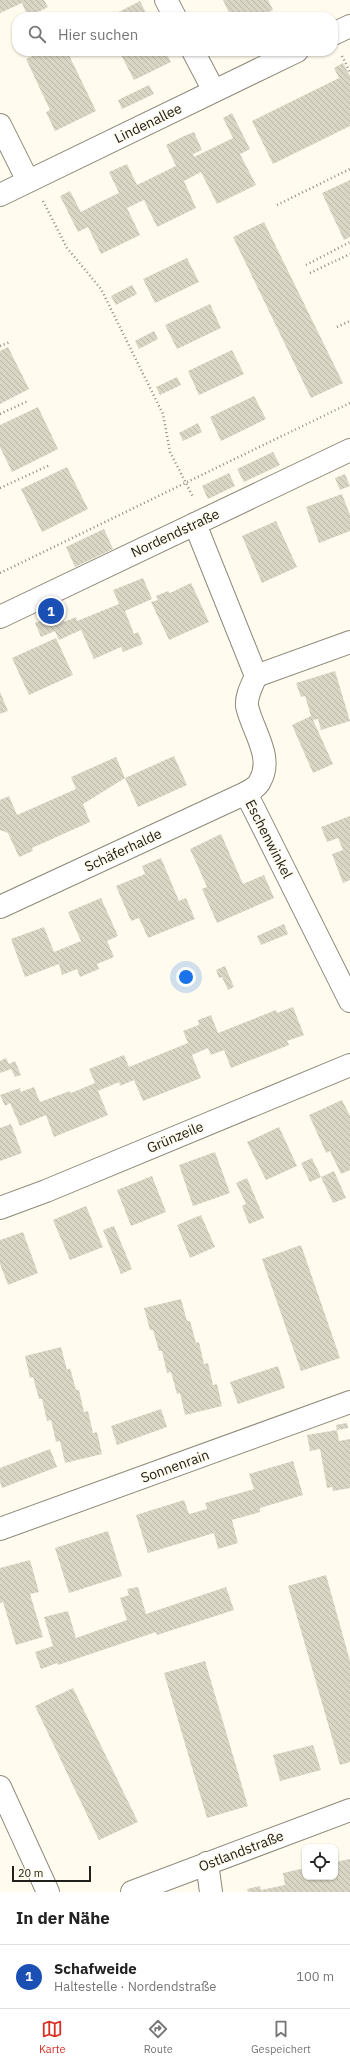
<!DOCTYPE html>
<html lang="de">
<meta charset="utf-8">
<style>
body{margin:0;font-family:"IBM Plex Sans",sans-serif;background:#f2f2f2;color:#222}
.controls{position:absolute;right:12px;bottom:12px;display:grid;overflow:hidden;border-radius:8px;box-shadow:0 1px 3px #0004}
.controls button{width:36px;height:36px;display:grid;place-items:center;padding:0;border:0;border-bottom:1px solid #e0e0e0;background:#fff;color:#222;font:20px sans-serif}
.scale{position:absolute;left:12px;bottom:10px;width:79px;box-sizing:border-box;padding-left:4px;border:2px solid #22201a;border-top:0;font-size:11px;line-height:14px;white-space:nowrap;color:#22201a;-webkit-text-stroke:3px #fffbee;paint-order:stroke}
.you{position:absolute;left:186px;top:977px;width:14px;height:14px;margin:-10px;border:3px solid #fff;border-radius:50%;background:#1a73e8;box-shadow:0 0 0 6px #1a73e833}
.badge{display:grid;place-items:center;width:26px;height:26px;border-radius:50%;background:#d93025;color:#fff;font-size:13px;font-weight:700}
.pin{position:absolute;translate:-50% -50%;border:2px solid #fff;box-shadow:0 1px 4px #0006}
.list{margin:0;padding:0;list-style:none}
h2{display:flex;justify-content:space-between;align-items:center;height:52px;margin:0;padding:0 16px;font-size:17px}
h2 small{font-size:13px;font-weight:400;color:#767676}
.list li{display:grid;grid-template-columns:26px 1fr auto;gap:12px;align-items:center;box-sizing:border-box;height:64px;padding:0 16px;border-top:1px solid #e0e0e0}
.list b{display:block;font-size:15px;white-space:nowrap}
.list p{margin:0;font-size:13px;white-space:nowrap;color:#767676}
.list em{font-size:13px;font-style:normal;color:#767676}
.icon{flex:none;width:22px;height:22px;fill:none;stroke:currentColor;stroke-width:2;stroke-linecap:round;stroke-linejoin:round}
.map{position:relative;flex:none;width:350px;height:1892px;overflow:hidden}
.search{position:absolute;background:#fff;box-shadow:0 1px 3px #0004;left:12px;right:12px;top:12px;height:44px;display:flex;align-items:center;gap:10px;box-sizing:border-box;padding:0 14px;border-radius:16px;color:#767676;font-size:15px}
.sheet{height:116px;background:#fff}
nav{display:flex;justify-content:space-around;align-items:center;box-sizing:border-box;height:56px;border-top:1px solid #e0e0e0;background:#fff;font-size:11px;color:#767676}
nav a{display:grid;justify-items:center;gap:2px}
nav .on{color:#d93025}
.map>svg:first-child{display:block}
.building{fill:url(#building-back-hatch)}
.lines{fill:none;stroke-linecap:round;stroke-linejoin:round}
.minor-casing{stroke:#8d897a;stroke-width:24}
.path{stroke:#8f8c83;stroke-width:2.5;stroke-dasharray:1 3;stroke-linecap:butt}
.minor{stroke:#fff;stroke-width:22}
.labels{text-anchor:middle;stroke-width:3;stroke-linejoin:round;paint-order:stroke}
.street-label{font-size:14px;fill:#22201a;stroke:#fffbee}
</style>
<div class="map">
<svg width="350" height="1892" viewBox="0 0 350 1892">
<defs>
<pattern id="building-back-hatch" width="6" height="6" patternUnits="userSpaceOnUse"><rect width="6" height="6" fill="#dad6c5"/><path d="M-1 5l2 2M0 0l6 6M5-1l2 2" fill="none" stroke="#bbb7a9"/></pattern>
</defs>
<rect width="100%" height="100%" fill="#fffbee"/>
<!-- building -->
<g class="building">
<polygon points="0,0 44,0 48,7 28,17 22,3 0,13"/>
<polygon points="223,0 268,0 273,10 258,17 231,17"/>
<polygon points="140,1 148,17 109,17"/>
<polygon points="44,51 67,51 96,111 55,131 46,112 50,110 26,59"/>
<polygon points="119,51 165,51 171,62 134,80"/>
<polygon points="343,63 350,76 350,126 273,164 252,121 339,78 334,68"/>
<polygon points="149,85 154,94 122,109 118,100"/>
<polygon points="232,113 250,149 240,154 256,185 217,204 201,172 184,181 196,208 157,227 144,200 127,208 140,235 101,254 88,227 78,232 60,196 70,191 81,212 100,202 119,193 109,172 127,164 137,185 176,166 166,145 184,136 194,132 202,150 193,154 194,157 233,138 223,118"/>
<polygon points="350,180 350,237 344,240 322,193"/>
<polygon points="264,222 343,383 311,398 233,237"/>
<polygon points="187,258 199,282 155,303 143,279"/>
<polygon points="132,285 137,294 116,305 111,296"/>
<polygon points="210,304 221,328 177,349 165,325"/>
<polygon points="154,331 158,339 139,349 135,341"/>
<polygon points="8,347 29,389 0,404 0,351"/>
<polygon points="232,350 244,374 199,395 188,371"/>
<polygon points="177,377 181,385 160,395 156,387"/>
<polygon points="254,396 266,419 221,441 210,417"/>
<polygon points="38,407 58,449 12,472 0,447 0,425"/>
<polygon points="198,423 202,432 183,441 179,433"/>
<polygon points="273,452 280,465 244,482 237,469"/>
<polygon points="67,467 88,509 42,532 21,489"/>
<polygon points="229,473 235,486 208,499 202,486"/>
<polygon points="345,474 350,486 340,490 335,478"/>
<polygon points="342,494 350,515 350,531 319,543 306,507"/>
<polygon points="276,521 297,567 262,583 242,536"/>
<polygon points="104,529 113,549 75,567 66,547"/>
<polygon points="143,578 152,599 125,611 134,634 138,632 143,644 123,652 121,647 94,659 81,630 59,640 55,631 41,637 35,623 60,613 64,622 76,617 77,621 119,604 113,590"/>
<polygon points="191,583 209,622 169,640 151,602 158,600 156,596 168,591 170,593"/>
<polygon points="56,638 73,675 29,695 12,658"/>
<polygon points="335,671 350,721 321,730 318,719 313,720 333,764 313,773 292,725 311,716 305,696 301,697 296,683"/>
<polygon points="0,692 8,711 0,714"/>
<polygon points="174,756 187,785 138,807 125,778 83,804 90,822 32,848 33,851 19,857 8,833 0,830 0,800 9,796 17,815 76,789 71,777 116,757 125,778"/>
<polygon points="350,816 350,880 343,883 332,854 343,850 338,838 327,842 321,827"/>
<polygon points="221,834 243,884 264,875 274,898 217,923 202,889 207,887 190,849"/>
<polygon points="161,858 179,901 186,898 195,919 148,938 139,918 131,921 116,886 145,874 142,866"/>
<polygon points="101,898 118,936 107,941 114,957 97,964 99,969 80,977 77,969 62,975 59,964 25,977 11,939 44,927 54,952 81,941 68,912"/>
<polygon points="284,924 288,934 261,945 257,936"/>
<polygon points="225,966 234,987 228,990 222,977 219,978 216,970"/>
<polygon points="293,1007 304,1035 287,1041 289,1045 231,1068 224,1050 211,1055 208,1048 192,1055 201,1078 143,1101 134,1080 120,1086 119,1082 98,1091 108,1115 54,1137 46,1115 20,1126 10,1103 5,1106 0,1095 20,1088 21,1092 34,1087 40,1102 70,1091 71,1093 95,1083 89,1069 124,1055 129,1067 188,1043 183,1031 199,1025 198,1020 211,1015 218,1033 276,1010 277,1013"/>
<polygon points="6,1058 9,1064 15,1061 21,1075 15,1077 11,1069 0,1073 0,1061"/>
<polygon points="342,1100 350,1116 350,1170 341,1174 330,1151 326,1153 309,1115"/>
<polygon points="11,1124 22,1153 0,1161 0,1128"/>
<polygon points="279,1127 297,1166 266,1180 247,1142"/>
<polygon points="215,1152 230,1193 193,1206 179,1165"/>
<polygon points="312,1158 321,1177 310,1182 301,1163"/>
<polygon points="334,1171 346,1198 333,1203 321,1177"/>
<polygon points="152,1176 166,1212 131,1226 117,1190"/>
<polygon points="247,1178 264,1218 249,1224 242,1206 246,1204 236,1183"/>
<polygon points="86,1206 103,1247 70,1260 53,1220"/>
<polygon points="201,1215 215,1247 190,1258 177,1225"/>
<polygon points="114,1226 132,1269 121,1274 103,1230"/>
<polygon points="23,1232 38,1273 8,1285 0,1264 0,1240"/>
<polygon points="301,1245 340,1358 301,1371 262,1259"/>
<polygon points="181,1299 187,1321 190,1321 196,1343 199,1342 204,1364 208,1363 213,1385 217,1384 222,1406 185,1415 180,1393 177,1394 171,1372 167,1373 162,1351 159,1351 153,1330 150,1330 144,1308"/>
<polygon points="61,1347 67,1370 70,1368 76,1390 79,1390 84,1412 88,1411 93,1433 97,1432 102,1454 65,1463 60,1441 56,1442 51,1420 47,1421 42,1399 39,1399 33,1377 30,1378 25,1356"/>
<polygon points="278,1366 285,1388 238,1404 230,1382"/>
<polygon points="161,1409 167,1427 117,1445 111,1426"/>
<polygon points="347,1423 348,1428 337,1430 336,1425"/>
<polygon points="337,1430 339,1441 350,1439 350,1488 333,1491 332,1487 327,1488 320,1449 310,1451 307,1435"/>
<polygon points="50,1449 57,1467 2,1488 0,1481 0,1468"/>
<polygon points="293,1461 303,1495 260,1508 260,1512 232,1520 238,1543 218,1549 214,1533 148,1553 136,1515 184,1500 189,1514 207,1509 205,1503 254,1489 249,1474"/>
<polygon points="108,1531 122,1576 69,1593 55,1548"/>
<polygon points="30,1560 39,1592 30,1594 43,1637 16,1645 3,1602 0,1603 0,1568"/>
<polygon points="326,1575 350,1661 350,1762 340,1765 288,1586"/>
<polygon points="138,1587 146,1614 226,1587 234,1610 157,1635 156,1632 58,1665 57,1663 41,1669 35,1652 53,1646 44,1617 68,1611 76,1638 127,1620 120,1598 129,1595 127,1589"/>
<polygon points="205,1661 248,1806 207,1818 164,1673"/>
<polygon points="73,1688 138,1822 99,1840 35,1706"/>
<polygon points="313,1745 321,1770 280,1781 273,1755"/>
<polygon points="350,1859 350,1892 248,1892 247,1889 260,1886 261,1890 285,1885 283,1873 305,1868 305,1877 335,1877 335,1862"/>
</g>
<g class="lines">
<!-- minor casing -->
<g class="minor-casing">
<g id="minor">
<polyline points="166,0 175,17"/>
<polyline points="333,34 350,26"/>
<polyline points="193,51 214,91"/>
<polyline points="0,125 28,181"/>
<polyline points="0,195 297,51"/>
<path d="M195 524 256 676C252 685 246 696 247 706 252 730 274 757 260 781 258 786 251 790 246 793L350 1001"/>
<polyline points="0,617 350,450"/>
<polyline points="256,676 350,642"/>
<polyline points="0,907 246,793"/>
<polyline points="0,1208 46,1191 350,1065"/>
<polyline points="0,1529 350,1402"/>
<polyline points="0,1787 48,1892"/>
<polyline points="207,1863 211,1892"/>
<polyline points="132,1892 350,1810"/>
</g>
</g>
<!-- path -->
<g class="path">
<polyline points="342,56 350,72"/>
<polyline points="43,201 67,248 101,289 163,414 170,452 193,497"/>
<polyline points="277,205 350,169"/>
<polyline points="306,265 350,242"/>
<polyline points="310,273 350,254"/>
<polyline points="337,327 350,321"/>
<polyline points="0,346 10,342"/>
<polyline points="0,414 28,401"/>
<polyline points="0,488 50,465"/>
<polyline points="0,573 350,403"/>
</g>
<!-- minor -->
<use href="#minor" class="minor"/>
</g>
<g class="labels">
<!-- street labels -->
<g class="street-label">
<text transform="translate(148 123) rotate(-26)" y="5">Lindenallee</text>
<text transform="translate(175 533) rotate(-25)" y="5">Nordendstraße</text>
<text transform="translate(269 839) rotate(63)" y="5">Eschenwinkel</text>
<text transform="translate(123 850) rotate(-25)" y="5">Schäferhalde</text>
<text transform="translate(175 1137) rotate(-23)" y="5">Grünzeile</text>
<text transform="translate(175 1466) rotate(-20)" y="5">Sonnenrain</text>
<text transform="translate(241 1851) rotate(-21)" y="5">Ostlandstraße</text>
</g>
</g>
</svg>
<div class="controls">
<button><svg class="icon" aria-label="locate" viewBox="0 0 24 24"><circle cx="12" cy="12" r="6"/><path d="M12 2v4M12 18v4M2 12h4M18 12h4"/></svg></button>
</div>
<div class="scale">20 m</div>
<div class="you"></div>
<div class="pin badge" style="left:51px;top:611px;background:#1a4fb4">1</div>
<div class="search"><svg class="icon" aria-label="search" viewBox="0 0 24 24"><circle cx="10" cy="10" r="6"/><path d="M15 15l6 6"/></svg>Hier suchen</div>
</div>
<section class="sheet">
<h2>In der Nähe<small></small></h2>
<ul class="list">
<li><span class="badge" style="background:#1a4fb4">1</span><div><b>Schafweide</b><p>Haltestelle · Nordendstraße</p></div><em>100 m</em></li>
</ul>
</section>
<nav>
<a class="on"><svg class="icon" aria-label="map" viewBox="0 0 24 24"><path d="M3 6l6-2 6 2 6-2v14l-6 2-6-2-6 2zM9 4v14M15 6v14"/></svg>Karte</a>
<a><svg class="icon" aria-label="directions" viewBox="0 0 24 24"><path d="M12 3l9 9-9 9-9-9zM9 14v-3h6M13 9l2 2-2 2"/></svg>Route</a>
<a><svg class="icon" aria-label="saved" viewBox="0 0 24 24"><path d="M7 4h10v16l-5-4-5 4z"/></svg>Gespeichert</a>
</nav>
